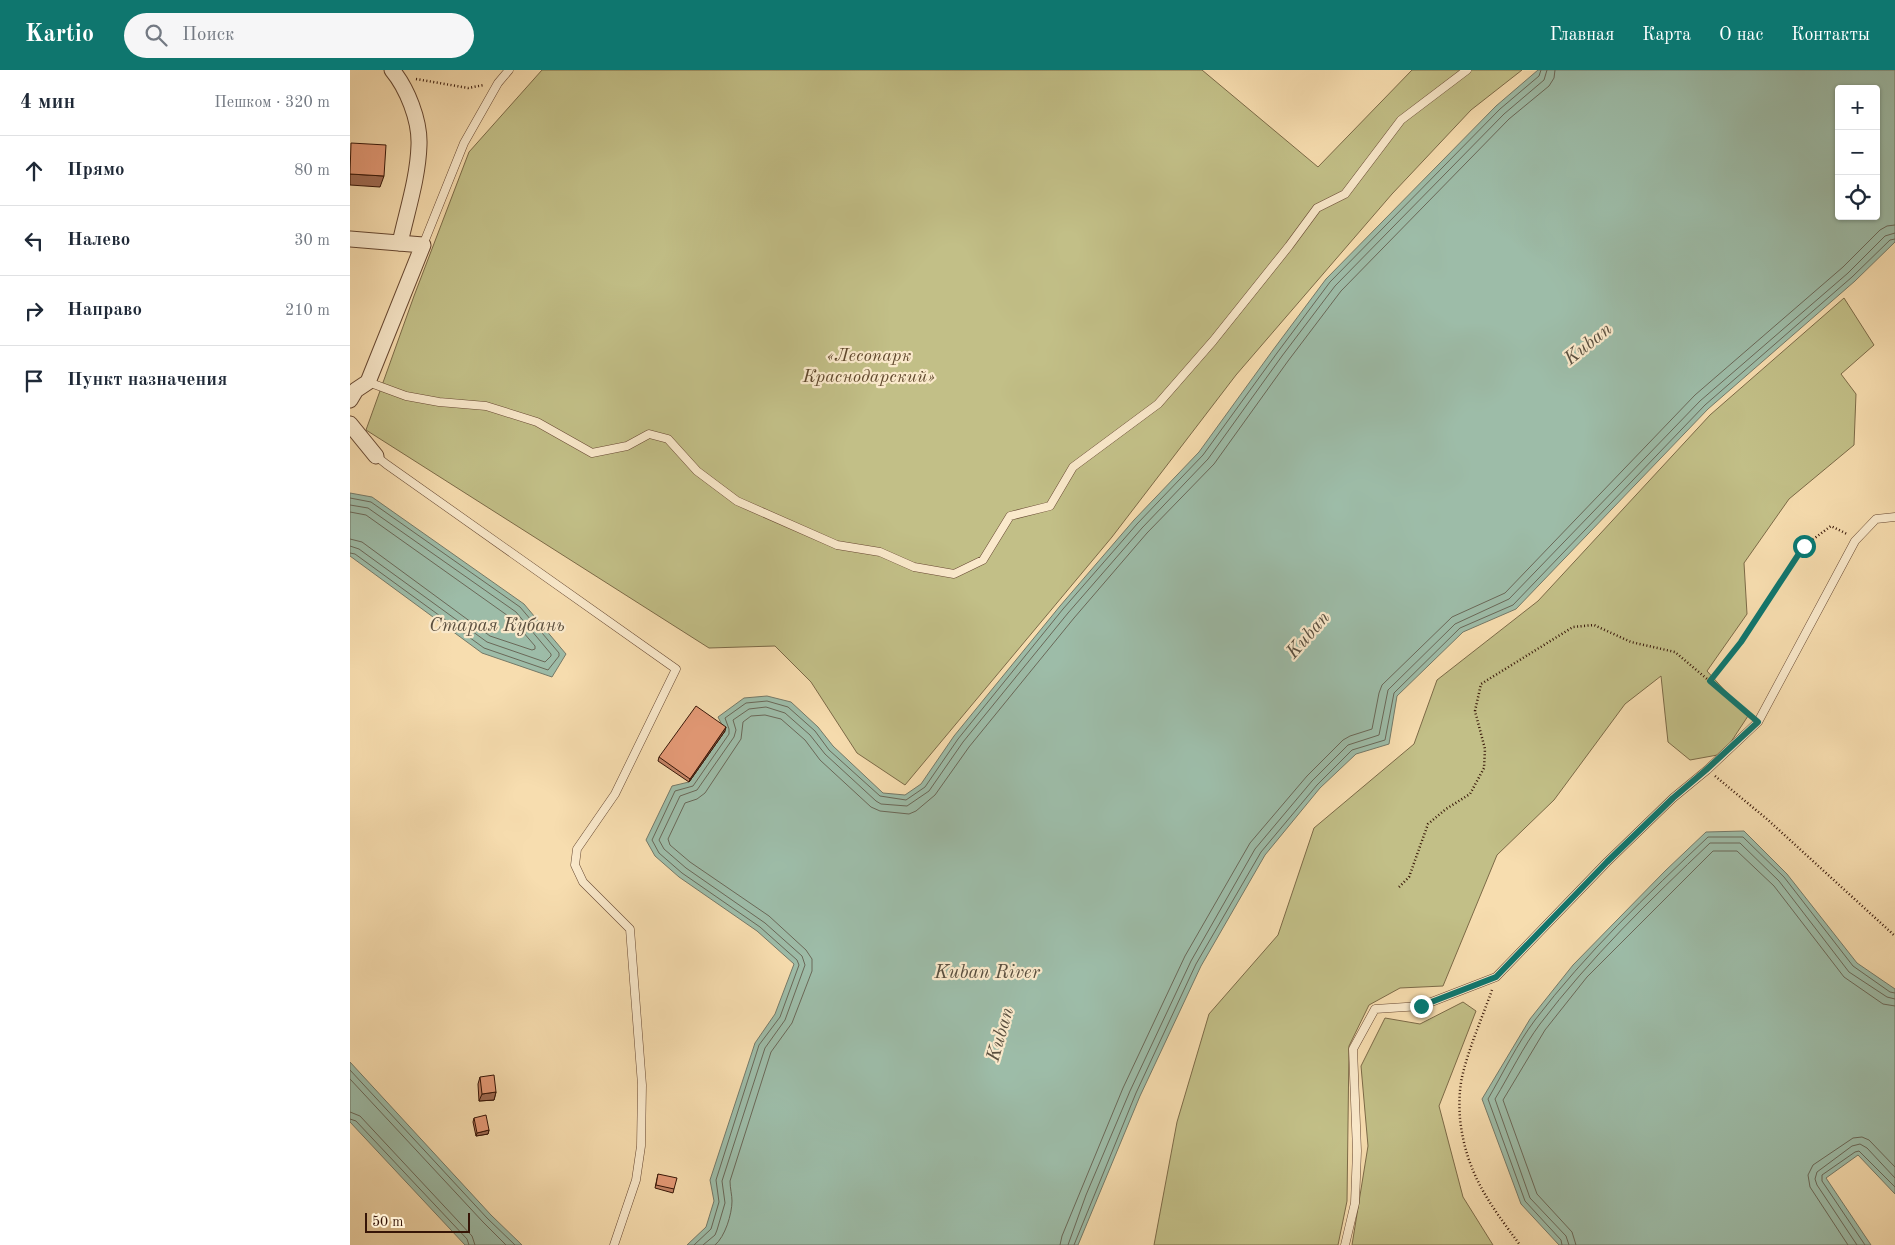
<!DOCTYPE html>
<html lang="ru">
<meta charset="utf-8">
<style>
body{margin:0;font-family:"Old Standard TT",serif;background:#f6f6f7;color:#1f2937}
.controls{position:absolute;right:15px;top:15px;display:grid;overflow:hidden;border-radius:5px;box-shadow:0 1px 4px #0004}
.controls button{width:45px;height:45px;display:grid;place-items:center;padding:0;border:0;border-bottom:1px solid #e0e1e3;background:#fff;color:#1f2937;font:25px sans-serif}
.scale{position:absolute;left:15px;bottom:12px;width:105px;box-sizing:border-box;padding-left:5px;border:2px solid #361507;border-top:0;font-size:14px;line-height:18px;white-space:nowrap;color:#361507;-webkit-text-stroke:4px #fae9cb;paint-order:stroke}
.stop{position:absolute;width:15px;height:15px;margin:-11px;border:4px solid #0f766e;border-radius:50%;background:#fff}
.stop.end{background:#0f766e;border-color:#fff;box-shadow:0 1px 5px #0008}
.list{margin:0;padding:0;list-style:none}
h2{display:flex;justify-content:space-between;align-items:center;height:65px;margin:0;padding:0 20px;font-size:21px}
h2 small{font-size:16px;font-weight:400;color:#747a83}
.list li{display:grid;grid-template-columns:32px 1fr auto;gap:15px;align-items:center;box-sizing:border-box;height:70px;padding:0 20px;border-top:1px solid #e0e1e3}
.list b{display:block;font-size:19px;white-space:nowrap}
.list em{font-size:16px;font-style:normal;color:#747a83}
.icon{flex:none;width:28px;height:28px;fill:none;stroke:currentColor;stroke-width:2;stroke-linecap:round;stroke-linejoin:round}
.map{position:relative;flex:none;width:1545px;height:1175px;overflow:hidden}
header{display:flex;align-items:center;gap:30px;box-sizing:border-box;height:70px;padding:0 25px;background:#0f766e;color:#fff}
header strong{font-size:24px}
nav{display:flex;gap:28px;margin-inline-start:auto;font-size:18px}
.search{width:350px;height:45px;background:#f6f6f7;display:flex;align-items:center;gap:12px;box-sizing:border-box;padding:0 18px;border-radius:28px;color:#747a83;font-size:19px}
main{display:flex}
aside{flex:1;background:#fff}
.map>svg:first-child{display:block}
.green{fill:#c2bf87;stroke:#7c6a47}
.water{fill:#9dbca8;stroke:#747968;fill-rule:evenodd}
.lines{fill:none;stroke-linecap:round;stroke-linejoin:round}
.shore{stroke:#6a6858;stroke-width:1}
.service-casing{stroke:#664731;stroke-width:9}
.minor-casing{stroke:#664731;stroke-width:17}
.path{stroke:#361507;stroke-width:2.5;stroke-dasharray:1 2.5;stroke-linecap:butt}
.service{stroke:#fae9cb;stroke-width:8}
.minor{stroke:#fae9cb;stroke-width:15}
.wall{fill:#c68567;stroke:#361507}
.shaded-wall{fill:#a16c54;stroke:#361507}
.building{fill:#e69b78;stroke:#361507}
.route{stroke:#0f766e;stroke-width:6}
.labels{text-anchor:middle;stroke-width:4.5;stroke-linejoin:round;paint-order:stroke}
.park-label{font-size:18px;font-style:italic;fill:#60482d;stroke:#fae9cb}
.water-label{font-size:19px;font-style:italic;fill:#5a4f3f;stroke:#fae9cb}
</style>
<header>
<strong>Kartio</strong>
<div class="search"><svg class="icon" aria-label="search" viewBox="0 0 24 24"><circle cx="10" cy="10" r="6"/><path d="M15 15l6 6"/></svg>Поиск</div>
<nav><a>Главная</a><a>Карта</a><a>О нас</a><a>Контакты</a></nav>
</header>
<main>
<aside>
<h2>4 мин<small>Пешком · 320 m</small></h2>
<ul class="list">
<li><svg class="icon" aria-label="ahead" viewBox="0 0 24 24"><path d="M12 20V5M6 11l6-6 6 6"/></svg><div><b>Прямо</b></div><em>80 m</em></li>
<li><svg class="icon" aria-label="left" viewBox="0 0 24 24"><path d="M17 20v-9H6M10 6l-5 5 5 5"/></svg><div><b>Налево</b></div><em>30 m</em></li>
<li><svg class="icon" aria-label="right" viewBox="0 0 24 24"><path d="M7 20v-9h11M14 6l5 5-5 5"/></svg><div><b>Направо</b></div><em>210 m</em></li>
<li><svg class="icon" aria-label="arrive" viewBox="0 0 24 24"><path d="M6 21V4h12l-3 4 3 4H6"/></svg><div><b>Пункт назначения</b></div></li>
</ul>
</aside>
<div class="map">
<svg width="1545" height="1175" viewBox="0 0 1545 1175">
<rect width="100%" height="100%" fill="#f7ddaf"/>
<filter id="stains"><feTurbulence type="fractalNoise" baseFrequency=".004" numOctaves="4"/><feColorMatrix values="0 0 0 0 .2 0 0 0 0 .09 0 0 0 0 .02 0 0 0 .5 -.17"/></filter>
<radialGradient id="worn" r=".72"><stop offset=".6" stop-color="#630" stop-opacity="0"/><stop offset="1" stop-color="#630" stop-opacity=".3"/></radialGradient>
<!-- green -->
<g class="green">
<polygon points="192,0 852,0 968,97 1062,0 1172,0 1121,40 1042,124 886,305 762,467 555,715 507,683 461,612 425,576 359,578 16,360 64,226 119,82"/>
<polygon points="1494,228 1524,275 1491,304 1506,324 1504,375 1439,429 1394,493 1397,544 1357,601 1398,646 1373,684 1340,690 1318,672 1311,606 1275,634 1204,730 1147,785 1093,916 1050,918 1019,935 999,976 997,1131 988,1175 804,1175 827,1052 859,944 928,865 964,758 1064,674 1087,610 1188,531 1360,345"/>
<polygon points="1113,932 1126,941 1089,1036 1113,1127 1143,1175 1002,1175 1018,1076 1011,996 1035,948 1070,954"/>
</g>
<!-- water -->
<g class="water">
<path d="M1188 0H1545V172L1505 211 1358 339 1166 539 1113 562 1047 626 1039 674 1006 684 970 718 915 785 851 896 790 1026 728 1175H337L356 1157 364 1131 360 1110 405 973 425 944 444 894 407 861 329 807 305 786 296 770 322 716 339 712 375 661 368 647 394 628 417 626 441 632 468 657 483 676 533 723 555 725 571 714 604 666 710 536 784 450 849 382 923 280 976 209 1146 36ZM1489 19H1526V146H1489Z"/>
<polygon points="0,423 22,427 174,534 216,584 202,607 132,583 0,486"/>
<polygon points="1394,761 1437,804 1507,893 1545,919 1545,1124 1508,1085 1476,1108 1521,1175 1209,1175 1171,1134 1132,1029 1180,949 1223,895 1315,801 1356,762"/>
<polygon points="0,992 141,1145 172,1175 115,1175 0,1052"/>
</g>
<g class="lines">
<!-- shore -->
<g class="shore">
<polyline points="0,428 21,432 170,537 209,583 209,586 198,600 134,578 5,484 0,483"/>
<polyline points="0,435 18,438 166,542 201,584 201,586 195,592 137,572 9,479 0,476"/>
<polyline points="0,442 16,445 161,548 185,576 185,579 182,580 140,566 12,472 0,469"/>
<polyline points="0,1000 137,1148 165,1175"/>
<polyline points="0,1009 133,1152 156,1175"/>
<polyline points="0,1042 10,1046 122,1166 125,1175"/>
<polyline points="0,1049 6,1051 117,1169 119,1175"/>
<polyline points="344,1175 361,1159 369,1132 366,1110 409,975 430,947 449,895 447,890 410,857 332,803 309,783 302,770 325,721 343,716 379,664 379,659 375,648 396,633 417,631 438,637 465,661 479,680 530,726 556,730 575,717 608,669 713,539 787,454 853,385 927,283 980,212 1150,39 1189,6 1191,0"/>
<polyline points="353,1175 365,1165 367,1160 375,1133 372,1111 415,978 435,950 455,895 452,886 415,853 336,798 314,779 309,770 330,726 347,720 384,667 386,660 383,650 399,639 416,637 435,643 460,665 475,684 526,731 531,734 557,736 579,721 613,672 718,543 792,458 858,389 932,286 985,216 1154,44 1194,10 1197,0"/>
<path d="M365 1175C375 1167 382 1144 382 1131 382 1125 380 1118 380 1111L421 982 442 953 462 901V889L456 880 419 846 340 792 320 775 318 769 335 733 347 729 355 723 391 669 393 652 401 646 415 645 431 649 455 670 470 690 521 737 530 741 559 744 566 741 585 725 619 677 724 548 797 463 864 394 938 291 991 221 1159 49 1199 16 1204 8 1205 0"/>
<polyline points="710,1175 712,1166 773,1018 835,886 900,773 957,706 993,670 1000,666 1022,659 1029,623 1032,615 1102,547 1155,523 1345,325 1493,197 1530,160 1537,156 1545,155"/>
<polyline points="718,1175 736,1125 780,1021 841,891 905,779 962,711 998,675 1029,665 1038,620 1105,554 1159,529 1350,331 1498,203 1535,166 1545,163"/>
<polyline points="724,1175 786,1023 846,894 911,782 967,715 1002,680 1035,670 1044,623 1110,558 1163,535 1355,335 1502,207 1540,170 1545,169"/>
<path d="M1212 1175 1211 1170 1175 1131 1138 1029C1153 1003 1167 974 1185 950 1236 883 1297 825 1358 767H1393L1434 807 1503 896 1540 922 1545 923"/>
<path d="M1219 1175 1216 1166 1180 1128 1145 1029C1160 1004 1173 977 1190 954 1240 888 1300 830 1360 773H1390L1429 811 1499 902 1537 927 1545 929"/>
<polyline points="1226,1175 1222,1162 1187,1124 1153,1030 1195,960 1237,907 1363,781 1387,781 1424,816 1494,907 1533,934 1545,936"/>
<polyline points="1498,1175 1460,1117 1458,1105 1463,1095 1503,1068 1512,1067 1519,1070 1545,1097"/>
<polyline points="1507,1175 1467,1115 1465,1109 1467,1102 1502,1076 1510,1074 1517,1078 1545,1108"/>
<polyline points="1515,1175 1472,1111 1472,1105 1505,1082 1509,1081 1545,1117"/>
</g>
<!-- service casing -->
<g class="service-casing">
<g id="service">
<polyline points="73,175 114,73 148,13 159,0"/>
<polyline points="18,312 56,326 89,332 136,336 187,352 242,383 277,376 299,364 318,369 347,401 387,431 487,475 530,482 564,497 604,504 633,490 660,446 700,436 723,397 808,334 863,271 939,176 967,138 995,124 1051,50 1117,0"/>
<polyline points="26,386 36,394 326,599 265,724 227,779 225,795 233,812 280,859 292,1015 291,1076 286,1110 264,1175"/>
<polyline points="995,1175 1005,1133 1007,1081 1003,979 1025,939 1071,936 1146,907 1257,792 1323,728 1357,700 1408,652 1505,471 1526,449 1545,447"/>
</g>
</g>
<!-- minor casing -->
<g class="minor-casing">
<g id="minor">
<path d="M42 0C57 18 70 50 69 75 68 108 57 141 50 173"/>
<polyline points="0,169 73,175 18,312 6,320 0,330"/>
<polyline points="0,354 26,386"/>
</g>
</g>
<!-- path -->
<g class="path">
<polyline points="66,9 118,18 134,15"/>
<polyline points="1361,611 1391,572 1454,476 1481,456 1497,464"/>
<polyline points="1365,706 1418,750 1545,866"/>
<polyline points="1049,817 1059,807 1078,754 1096,739 1120,724 1134,698 1135,679 1125,641 1131,614 1223,557 1244,555 1281,572 1325,582 1401,646"/>
<path d="M1142 920C1132 948 1120 975 1113 1003 1109 1018 1109 1035 1110 1049 1116 1103 1139 1133 1170 1175"/>
</g>
<!-- service -->
<use href="#service" class="service"/>
<!-- minor -->
<use href="#minor" class="minor"/>
</g>
<!-- wall -->
<g class="wall">
<polygon points="375,661 339,712 308,691 309,687"/>
<polygon points="130,1007 146,1022 144,1030 129,1031 128,1014"/>
<polygon points="124,1048 139,1060 138,1064 126,1066 123,1052"/>
<polygon points="308,1104 324,1119 323,1123 305,1118"/>
</g>
<!-- shaded-wall -->
<g class="shaded-wall">
<polygon points="0,104 34,106 30,117 0,115"/>
<polygon points="376,657 375,661 339,712 340,709"/>
<polygon points="146,1022 144,1030 129,1031 132,1024"/>
<polygon points="139,1060 138,1064 126,1066 127,1063"/>
</g>
<!-- building -->
<g class="building">
<polygon points="1,73 36,75 34,106 0,104"/>
<polygon points="346,636 376,657 340,709 309,687"/>
<polygon points="144,1005 146,1022 132,1024 130,1007"/>
<polygon points="136,1045 139,1060 127,1063 124,1048"/>
<polygon points="308,1104 327,1108 324,1119 306,1115"/>
</g>
<g class="lines">
<!-- route -->
<polyline class="route" points="1071,936 1146,907 1257,792 1323,728 1356,700 1408,652 1360,611 1391,572 1454,476"/>
</g>
<g class="labels">
<!-- park labels -->
<g class="park-label">
<text x="519" y="291">«Лесопарк<tspan x="519" dy="21">Краснодарский»</tspan></text>
</g>
<!-- water labels -->
<g class="water-label">
<text transform="translate(1237 273) rotate(-39)" y="7">Kuban</text>
<text x="147" y="561">Старая Кубань</text>
<text transform="translate(957 564) rotate(-49)" y="7">Kuban</text>
<text x="637" y="908">Kuban River</text>
<text transform="translate(649 964) rotate(-74)" y="7">Kuban</text>
</g>
</g>
<rect width="100%" height="100%" filter="url(#stains)"/>
<rect width="100%" height="100%" fill="url(#worn)"/>
</svg>
<div class="controls">
<button>+</button>
<button>−</button>
<button><svg class="icon" aria-label="locate" viewBox="0 0 24 24"><circle cx="12" cy="12" r="6"/><path d="M12 2v4M12 18v4M2 12h4M18 12h4"/></svg></button>
</div>
<div class="scale">50 m</div>
<div class="stop" style="left:1454px;top:476px"></div>
<div class="stop end" style="left:1071px;top:936px"></div>
</div>
</main>
